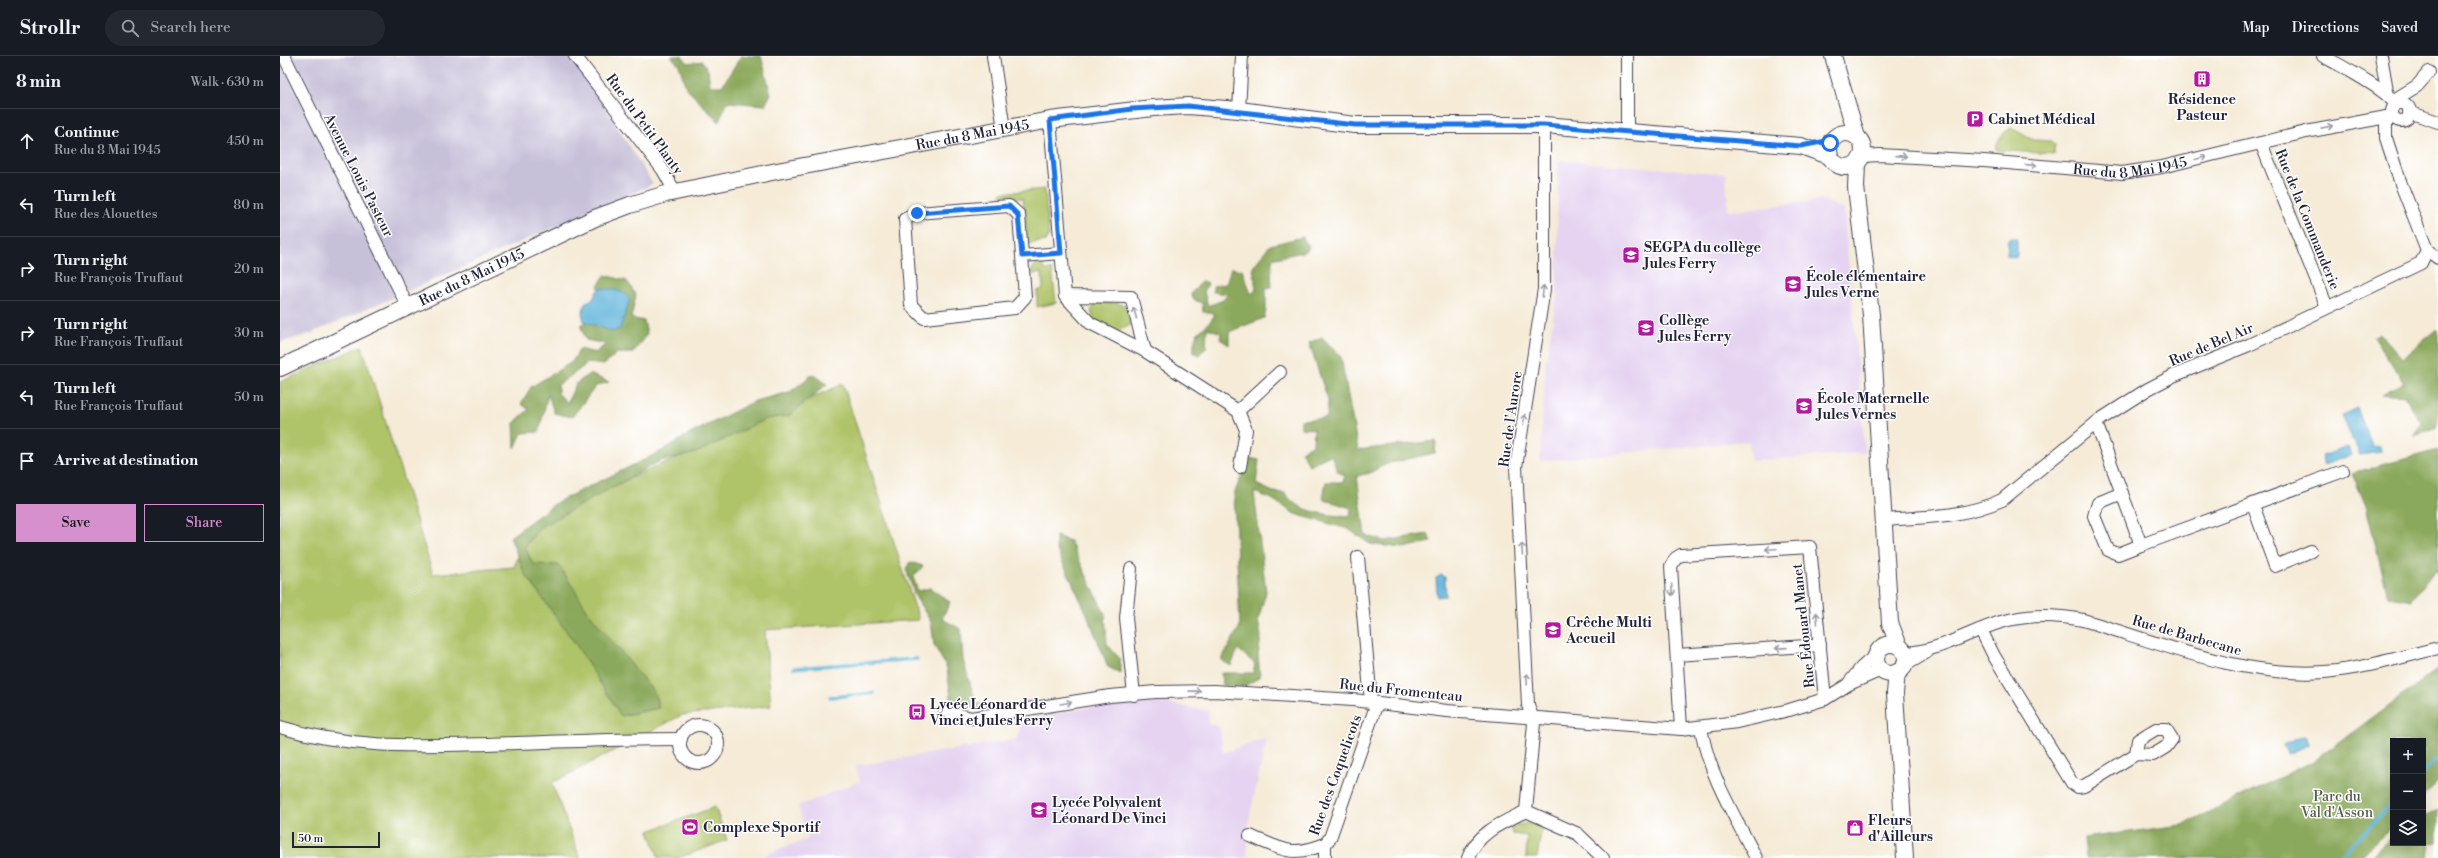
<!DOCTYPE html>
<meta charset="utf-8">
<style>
body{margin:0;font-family:"Libre Bodoni",serif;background:#242831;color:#f1f3f6}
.controls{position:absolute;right:12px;bottom:12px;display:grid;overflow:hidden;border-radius:0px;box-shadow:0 4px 16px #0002}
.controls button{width:36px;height:36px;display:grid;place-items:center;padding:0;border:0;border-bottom:1px solid #363941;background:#171b24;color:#f1f3f6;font:20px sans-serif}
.scale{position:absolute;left:12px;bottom:10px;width:88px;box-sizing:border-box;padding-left:4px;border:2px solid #22223b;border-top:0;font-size:11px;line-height:14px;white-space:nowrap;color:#22223b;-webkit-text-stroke:3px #fff;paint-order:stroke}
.stop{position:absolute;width:12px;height:12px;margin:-9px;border:3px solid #1a73e8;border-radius:50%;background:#fff}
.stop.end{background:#1a73e8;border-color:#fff;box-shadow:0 1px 4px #0008}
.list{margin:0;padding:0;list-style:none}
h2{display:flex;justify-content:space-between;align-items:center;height:52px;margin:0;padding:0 16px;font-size:17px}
h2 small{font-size:13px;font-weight:400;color:#9ea1a6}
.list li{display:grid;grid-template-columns:26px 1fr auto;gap:12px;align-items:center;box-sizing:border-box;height:64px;padding:0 16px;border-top:1px solid #363941}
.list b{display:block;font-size:15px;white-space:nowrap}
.list p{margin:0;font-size:13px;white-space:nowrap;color:#9ea1a6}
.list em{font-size:13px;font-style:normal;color:#9ea1a6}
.actions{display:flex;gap:8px;padding:12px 16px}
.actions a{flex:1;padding:9px 0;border:1px solid #d690ce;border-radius:0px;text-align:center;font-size:14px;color:#d690ce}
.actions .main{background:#d690ce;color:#111}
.icon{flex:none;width:22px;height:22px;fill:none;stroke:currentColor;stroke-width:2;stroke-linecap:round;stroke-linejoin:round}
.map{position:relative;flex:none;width:2158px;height:802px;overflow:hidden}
header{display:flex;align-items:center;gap:24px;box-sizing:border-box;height:56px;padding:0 20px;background:#171b24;border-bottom:1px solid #363941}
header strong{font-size:19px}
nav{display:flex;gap:22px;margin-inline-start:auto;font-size:14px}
.search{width:280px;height:36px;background:#242831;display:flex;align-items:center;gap:10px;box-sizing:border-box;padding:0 14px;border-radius:22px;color:#9ea1a6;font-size:15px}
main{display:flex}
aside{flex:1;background:#171b24}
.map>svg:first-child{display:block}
.built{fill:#e5d3f1}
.industrial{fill:#c7c0d9}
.green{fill:#afc367;stroke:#687251}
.forest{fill:#8ba95c;stroke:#56664c}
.water{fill:#5db3d9;stroke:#406a8a}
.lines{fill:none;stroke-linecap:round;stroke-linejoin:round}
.stream{stroke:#5db3d9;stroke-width:3.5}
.minor-casing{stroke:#424052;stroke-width:14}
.major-casing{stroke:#424052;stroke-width:18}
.minor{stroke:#fff;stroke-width:12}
.major{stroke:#fff;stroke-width:16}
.oneway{stroke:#9c9ca7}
.route{stroke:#1a73e8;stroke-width:5}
.labels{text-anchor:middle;stroke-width:3;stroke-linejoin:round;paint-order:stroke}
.poi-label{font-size:14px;font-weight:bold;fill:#22223b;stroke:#fff;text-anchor:start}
.street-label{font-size:14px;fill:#22223b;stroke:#fff}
.park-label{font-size:14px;fill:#535a4a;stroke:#fff}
</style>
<header>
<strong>Strollr</strong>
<div class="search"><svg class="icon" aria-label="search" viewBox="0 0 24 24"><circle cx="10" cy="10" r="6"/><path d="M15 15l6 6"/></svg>Search here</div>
<nav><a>Map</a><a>Directions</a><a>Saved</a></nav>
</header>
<main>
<aside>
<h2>8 min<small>Walk · 630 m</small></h2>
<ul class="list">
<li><svg class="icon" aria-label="ahead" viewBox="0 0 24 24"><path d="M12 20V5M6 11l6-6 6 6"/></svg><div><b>Continue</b><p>Rue du 8 Mai 1945</p></div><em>450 m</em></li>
<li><svg class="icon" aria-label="left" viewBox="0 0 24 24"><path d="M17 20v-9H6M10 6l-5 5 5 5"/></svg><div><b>Turn left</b><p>Rue des Alouettes</p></div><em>80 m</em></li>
<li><svg class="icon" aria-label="right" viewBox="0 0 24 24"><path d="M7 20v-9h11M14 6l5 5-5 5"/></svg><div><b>Turn right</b><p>Rue François Truffaut</p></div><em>20 m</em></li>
<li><svg class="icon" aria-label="right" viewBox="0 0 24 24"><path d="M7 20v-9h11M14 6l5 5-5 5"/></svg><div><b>Turn right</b><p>Rue François Truffaut</p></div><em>30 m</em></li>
<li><svg class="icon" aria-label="left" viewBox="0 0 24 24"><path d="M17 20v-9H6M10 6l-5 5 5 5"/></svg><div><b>Turn left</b><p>Rue François Truffaut</p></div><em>50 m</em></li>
<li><svg class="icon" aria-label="arrive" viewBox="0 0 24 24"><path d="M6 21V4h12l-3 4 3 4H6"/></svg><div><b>Arrive at destination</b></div></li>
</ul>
<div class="actions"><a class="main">Save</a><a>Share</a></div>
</aside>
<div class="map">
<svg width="2158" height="802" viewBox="0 0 2158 802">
<rect width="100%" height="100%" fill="#fff"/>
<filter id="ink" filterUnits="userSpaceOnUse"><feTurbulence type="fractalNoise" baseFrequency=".025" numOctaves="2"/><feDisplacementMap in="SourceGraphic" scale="8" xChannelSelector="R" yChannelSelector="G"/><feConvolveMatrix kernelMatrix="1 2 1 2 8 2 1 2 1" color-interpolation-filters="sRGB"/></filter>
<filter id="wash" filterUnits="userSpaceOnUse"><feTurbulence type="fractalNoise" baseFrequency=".012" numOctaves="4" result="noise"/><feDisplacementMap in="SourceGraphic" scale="16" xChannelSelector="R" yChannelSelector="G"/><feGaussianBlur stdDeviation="0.9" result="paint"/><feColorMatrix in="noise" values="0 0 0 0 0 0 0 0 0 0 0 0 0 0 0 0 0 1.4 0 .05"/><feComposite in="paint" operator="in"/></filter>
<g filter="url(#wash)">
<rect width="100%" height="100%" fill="#f5ebd7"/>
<!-- built -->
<g class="built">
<polygon points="1278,104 1446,118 1448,155 1544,144 1564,154 1585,397 1471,405 1469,385 1260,405 1266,304 1277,240"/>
<polygon points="859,642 929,655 928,667 940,672 943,697 987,682 969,763 967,802 487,802 486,799 494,795 528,783 518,750 580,725 575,710 736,683 743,664"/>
</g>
<!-- industrial -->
<polygon class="industrial" points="0,0 293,0 373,128 32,277 0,287"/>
<!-- green -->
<g class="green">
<path d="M1731 72 1753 84 1772 85 1775 89 1773 98 1716 94C1717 83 1722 78 1731 72Z"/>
<polygon points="765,133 769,179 765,185 747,188 743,142 722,144 721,137"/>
<polygon points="756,208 763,208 765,214 772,214 776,247 757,251 757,235 763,233 762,217 752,218 752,213"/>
<polygon points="816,247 838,247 848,252 850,269 837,276 814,264 811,255"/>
<polygon points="82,290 153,518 234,511 254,465 563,328 639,564 485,574 491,650 402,659 272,727 300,802 0,802 0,326"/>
<polygon points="435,751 447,784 399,802 379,802 369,775"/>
<polygon points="1249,767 1262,770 1257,802 1246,802 1247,780 1233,778 1230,770"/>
</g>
<!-- forest -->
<g class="forest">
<polygon points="391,0 402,0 408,7 422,5 428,14 430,30 442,30 461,0 481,0 491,38 485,49 447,46 439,66 406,32 399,9"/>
<path d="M1023 181 1029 191 1026 195 992 203 991 231 986 232V255L984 262 949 276V289L940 283 941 277 927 272 926 292 919 299 914 297C912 271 925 277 935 258L923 256 922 247 914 244 911 238 922 225 928 227 924 236 928 250 943 244 948 238 933 236V230L946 228 951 212 962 214 971 238 976 234 973 211 990 189Z"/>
<polygon points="325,219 347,225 356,239 351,262 364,265 367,278 353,297 337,297 324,309 308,307 278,329 278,337 287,347 296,328 309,318 329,326 316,330 292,361 274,357 268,338 259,376 242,377 235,392 234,367 249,353 241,348 251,331 292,306 300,293 315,297 326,288 306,284 300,269 314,262 324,241 318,230"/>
<polygon points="2158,273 2158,371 2134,379 2141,367 2125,340 2101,338 2124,327 2093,281 2100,277 2122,302"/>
<path d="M1042 281 1061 301 1078 394 1156 385 1155 397 1105 408 1090 417 1077 420 1085 479 1104 485 1148 478 1151 486 1123 492 1090 488 1068 473 1015 458 992 443 974 436 986 536 978 564 981 581 978 599 980 621 963 631 943 629 941 617H973L975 608 958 593 951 610 941 604 960 570 954 438 969 402 979 404 976 428 993 436 1005 437C1018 457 1048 459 1070 461L1071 452 1043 443 1046 426H1063L1065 420 1058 416 1051 399 1029 409 1021 395 1033 388 1034 373 1021 372V364L1047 362 1048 344 1029 287Z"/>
<polygon points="533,318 547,328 509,360 486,363 416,397 380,405 259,472 245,491 253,508 279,509 309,557 374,636 379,652 341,660 297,590 245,518 230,481 277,446 378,397 408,379 475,345 510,336"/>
<polygon points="2158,394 2158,517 2155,514 2132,544 2108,540 2086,450 2072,417"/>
<polygon points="776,480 790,485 825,558 827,588 840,603 840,617 828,611 807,558 776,492"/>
<path d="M630 506 643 510 633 521 638 535 650 532 670 546 662 563 681 573 683 604 696 647 716 649C698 658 688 651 671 642L667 612 654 589 651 566 635 540 626 513Z"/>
<polygon points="2158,613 2158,726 2143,740 2143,685 2113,685 2113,769 2079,802 1806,802 1804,782 1902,769 2034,705"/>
<polygon points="2158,753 2158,787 2150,786 2148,802 2091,802 2113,777 2113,787 2143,787 2143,761"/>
</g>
<!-- water -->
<g class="water">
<polygon points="1731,182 1737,183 1737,200 1735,202 1727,200 1728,184"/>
<path d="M319 232C331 233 344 233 350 244L340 273 333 276 304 265 302 257 306 246 313 243Z"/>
<polygon points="2077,352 2092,390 2100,391 2101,396 2080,399 2062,359"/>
<polygon points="2068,391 2071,399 2044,409 2041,400"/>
<polygon points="1161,519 1165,521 1166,540 1157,541 1156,522"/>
<polygon points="2023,680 2027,681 2028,689 2007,698 2003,689"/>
</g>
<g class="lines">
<!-- stream -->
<g class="stream">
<polyline points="514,612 637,603"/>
<polyline points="550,641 594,637"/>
<polyline points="2143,717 2158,702"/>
<polyline points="2056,802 2084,777 2113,746"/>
</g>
</g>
</g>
<g filter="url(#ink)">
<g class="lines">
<!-- minor casing -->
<g class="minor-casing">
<g id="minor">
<polyline points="4,0 128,251"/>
<polyline points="295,0 383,114 395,136"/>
<polyline points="713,0 724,73"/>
<path d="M2043 0C2059 9 2110 35 2115 49"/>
<polyline points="2101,0 2108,40"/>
<polyline points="2114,44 2137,30 2149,16"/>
<circle cx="2121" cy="56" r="9"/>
<polyline points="959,54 962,0"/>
<polyline points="2129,56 2158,66"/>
<polyline points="770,64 785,240 810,267 865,295 958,355 966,374 960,411"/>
<polyline points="1347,76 1347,0"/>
<polyline points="1981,87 2047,251"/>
<path id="s1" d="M1582 100 1600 99 1704 105 1842 117 1882 111 2026 76 2112 60"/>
<polyline points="2147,194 2158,202"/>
<polyline points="742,200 739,159 729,150 637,157 625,163 631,249 644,262 735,252 745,241 742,200 781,197"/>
<polyline points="785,240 851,241 865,295"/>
<polyline points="958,355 1000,316"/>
<polyline points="1816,367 1861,489 2063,415"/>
<polyline points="1842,437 1818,447 1814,460 1828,494 1838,498 1861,489"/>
<polyline points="1973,449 1995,510 2031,495"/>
<path d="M1605 464C1645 461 1685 461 1722 444L1821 363 1868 333 1893 320 1969 289 2141 207 2147 194 2121 128 2106 82V61"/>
<polyline points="1078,501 1091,646"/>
<polyline points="851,513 846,562 854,639"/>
<polyline points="1701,574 1714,600 1792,727 1798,731 1804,730 1856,698 1873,699 1886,691 1892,683 1886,673 1876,673 1858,684 1856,698"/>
<path d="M1624 597C1659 596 1688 576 1721 566 1747 558 1776 559 1803 564 1880 587 1963 622 2045 616 2083 613 2121 601 2158 592"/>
<polyline points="1397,599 1540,589"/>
<polyline points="1624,610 1647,596"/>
<polyline points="1569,627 1581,612 1597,598"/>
<polyline points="665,655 691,662 830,640 876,636 934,635 1073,644 1167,655 1401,673 1457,666 1509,654 1545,643 1569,628 1601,614"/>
<circle cx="419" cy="688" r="19"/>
<path d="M0 671C72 693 133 690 207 688 271 686 336 683 401 683"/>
<path d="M1421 671C1428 718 1455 760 1476 802"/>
<polyline points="1401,673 1391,510 1396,502 1401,499 1530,491 1545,643"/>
<polyline points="1246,755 1298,778 1323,802"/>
<path d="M970 780C1002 793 1011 802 1045 788"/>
<polyline points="1045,802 1045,788 1050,782 1097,647"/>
<path d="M1188 802C1198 776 1222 767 1246 755L1254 667 1248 649 1236 411 1264 233V69"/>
</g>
</g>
<!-- major casing -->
<g class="major-casing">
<g id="major">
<polyline points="1553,0 1577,81"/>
<circle cx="1566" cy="94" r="17"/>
<polyline points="1577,108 1576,131 1591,259 1610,567 1619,590"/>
<path id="s2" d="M0 312 315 162 350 149 386 138 497 115 770 64 873 52 908 50 959 54 1075 69H1264L1521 90 1549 100"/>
<circle cx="1611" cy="603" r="15"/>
<polyline points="1617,616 1615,637 1625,802"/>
</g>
</g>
<!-- minor -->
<use href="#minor" class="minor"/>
<!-- major -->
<use href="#major" class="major"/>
</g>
<!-- one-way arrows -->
<defs><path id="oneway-shaft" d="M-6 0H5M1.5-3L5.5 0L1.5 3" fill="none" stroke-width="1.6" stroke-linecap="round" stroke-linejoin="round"/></defs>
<g class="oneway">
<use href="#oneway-shaft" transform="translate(2047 71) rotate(-11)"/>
<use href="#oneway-shaft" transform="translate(1621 100) rotate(4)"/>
<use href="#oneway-shaft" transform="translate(1921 102) rotate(-14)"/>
<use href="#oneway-shaft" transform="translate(1751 109) rotate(4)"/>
<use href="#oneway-shaft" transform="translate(1263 235) rotate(-84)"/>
<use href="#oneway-shaft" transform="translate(855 257) rotate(-105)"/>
<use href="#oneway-shaft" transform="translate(1244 364) rotate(-81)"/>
<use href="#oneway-shaft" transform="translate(1242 493) rotate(-94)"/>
<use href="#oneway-shaft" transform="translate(1491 493) rotate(177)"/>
<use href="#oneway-shaft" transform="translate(1392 534) rotate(86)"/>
<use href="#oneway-shaft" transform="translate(1537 562) rotate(-95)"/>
<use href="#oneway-shaft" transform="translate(1501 592) rotate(176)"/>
<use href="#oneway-shaft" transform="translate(1247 623) rotate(-92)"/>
<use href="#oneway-shaft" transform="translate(915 635) rotate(-1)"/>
<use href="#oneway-shaft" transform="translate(786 647) rotate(-9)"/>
</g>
</g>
<g class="lines" filter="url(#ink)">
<!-- route -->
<polyline class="route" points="637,157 729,150 738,159 742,200 781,197 770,64 852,53 908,50 1075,69 1264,69 1521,90 1552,84 1550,87"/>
</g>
<!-- icons -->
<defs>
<g id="building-square" transform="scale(0.9)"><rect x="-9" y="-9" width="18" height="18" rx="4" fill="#b5179e" stroke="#fff"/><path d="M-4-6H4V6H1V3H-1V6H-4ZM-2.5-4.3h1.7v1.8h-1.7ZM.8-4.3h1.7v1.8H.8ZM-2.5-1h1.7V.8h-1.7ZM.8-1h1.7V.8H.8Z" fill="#fff"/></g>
<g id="parking-square" transform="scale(0.9)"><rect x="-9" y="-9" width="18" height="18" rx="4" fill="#b5179e" stroke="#fff"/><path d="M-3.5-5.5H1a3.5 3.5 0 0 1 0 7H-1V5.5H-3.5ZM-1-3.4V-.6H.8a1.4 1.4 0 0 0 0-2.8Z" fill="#fff"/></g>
<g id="school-square" transform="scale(0.9)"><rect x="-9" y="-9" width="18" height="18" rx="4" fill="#b5179e" stroke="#fff"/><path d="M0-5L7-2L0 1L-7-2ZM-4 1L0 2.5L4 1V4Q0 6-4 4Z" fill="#fff"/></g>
<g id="bus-square" transform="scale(0.9)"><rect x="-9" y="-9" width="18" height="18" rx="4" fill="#b5179e" stroke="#fff"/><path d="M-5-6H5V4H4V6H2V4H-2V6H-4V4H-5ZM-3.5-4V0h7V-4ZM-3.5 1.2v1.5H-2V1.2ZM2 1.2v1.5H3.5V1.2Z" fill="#fff"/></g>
<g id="stadium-square" transform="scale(0.9)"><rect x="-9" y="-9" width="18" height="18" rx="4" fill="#b5179e" stroke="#fff"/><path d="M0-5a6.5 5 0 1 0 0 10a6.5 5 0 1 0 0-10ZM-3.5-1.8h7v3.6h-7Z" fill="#fff"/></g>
<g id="shop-square" transform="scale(0.9)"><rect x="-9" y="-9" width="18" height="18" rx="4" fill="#b5179e" stroke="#fff"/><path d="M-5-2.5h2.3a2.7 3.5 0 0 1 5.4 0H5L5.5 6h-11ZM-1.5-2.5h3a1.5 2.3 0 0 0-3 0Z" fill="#fff"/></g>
</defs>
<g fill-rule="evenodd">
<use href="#building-square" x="1922" y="23"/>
<use href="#parking-square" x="1695" y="63"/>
<use href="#school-square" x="1351" y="199"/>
<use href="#school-square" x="1513" y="228"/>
<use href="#school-square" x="1366" y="272"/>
<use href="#school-square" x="1524" y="350"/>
<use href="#school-square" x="1273" y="574"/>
<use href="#bus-square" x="637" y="656"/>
<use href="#school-square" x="759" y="754"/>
<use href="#stadium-square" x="410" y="771"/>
<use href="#shop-square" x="1575" y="772"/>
</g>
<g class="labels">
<!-- poi labels -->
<g class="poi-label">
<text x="1922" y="48" text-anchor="middle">Résidence<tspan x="1922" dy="16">Pasteur</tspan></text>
<text x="1708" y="68">Cabinet Médical</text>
<text x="1364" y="196">SEGPA du collège<tspan x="1364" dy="16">Jules Ferry</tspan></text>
<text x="1526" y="225">École élémentaire<tspan x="1526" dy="16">Jules Verne</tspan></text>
<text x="1379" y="269">Collège<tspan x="1379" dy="16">Jules Ferry</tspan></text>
<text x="1537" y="347">École Maternelle<tspan x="1537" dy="16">Jules Vernes</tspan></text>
<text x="1286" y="571">Crêche Multi<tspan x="1286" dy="16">Accueil</tspan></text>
<text x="650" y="653">Lycée Léonard de<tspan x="650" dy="16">Vinci et Jules Ferry</tspan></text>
<text x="772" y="751">Lycée Polyvalent<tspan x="772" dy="16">Léonard De Vinci</tspan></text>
<text x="1588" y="769">Fleurs<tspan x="1588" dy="16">d'Ailleurs</tspan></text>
<text x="423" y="776">Complexe Sportif</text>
</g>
<!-- street labels -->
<g class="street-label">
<text transform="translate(365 68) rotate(54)" y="5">Rue du Petit Planty</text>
<text dy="5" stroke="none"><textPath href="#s2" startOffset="736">Rue du 8 Mai 1945</textPath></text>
<text dy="5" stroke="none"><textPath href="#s1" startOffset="269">Rue du 8 Mai 1945</textPath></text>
<text transform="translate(79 119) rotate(63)" y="5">Avenue Louis Pasteur</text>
<text transform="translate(2028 163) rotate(68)" y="5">Rue de la Commanderie</text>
<text dy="5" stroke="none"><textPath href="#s2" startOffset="212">Rue du 8 Mai 1945</textPath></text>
<text transform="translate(1931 288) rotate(-23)" y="5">Rue de Bel Air</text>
<text transform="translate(1230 363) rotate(-82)" y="5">Rue de l'Aurore</text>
<text transform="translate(1523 570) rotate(-96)" y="5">Rue Édouard Manet</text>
<text transform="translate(1907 579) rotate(16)" y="5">Rue de Barbecane</text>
<text transform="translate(1121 634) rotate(6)" y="5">Rue du Fromenteau</text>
<text transform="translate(1055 719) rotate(-70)" y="5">Rue des Coquelicots</text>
</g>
<!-- park labels -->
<g class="park-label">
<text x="2057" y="745">Parc du<tspan x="2057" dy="16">Val d'Asson</tspan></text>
</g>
</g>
</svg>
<div class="controls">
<button>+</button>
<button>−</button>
<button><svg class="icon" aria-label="layers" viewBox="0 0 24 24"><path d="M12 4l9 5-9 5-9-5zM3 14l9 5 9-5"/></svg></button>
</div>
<div class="scale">50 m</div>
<div class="stop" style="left:1550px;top:87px"></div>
<div class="stop end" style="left:637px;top:157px"></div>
</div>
</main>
